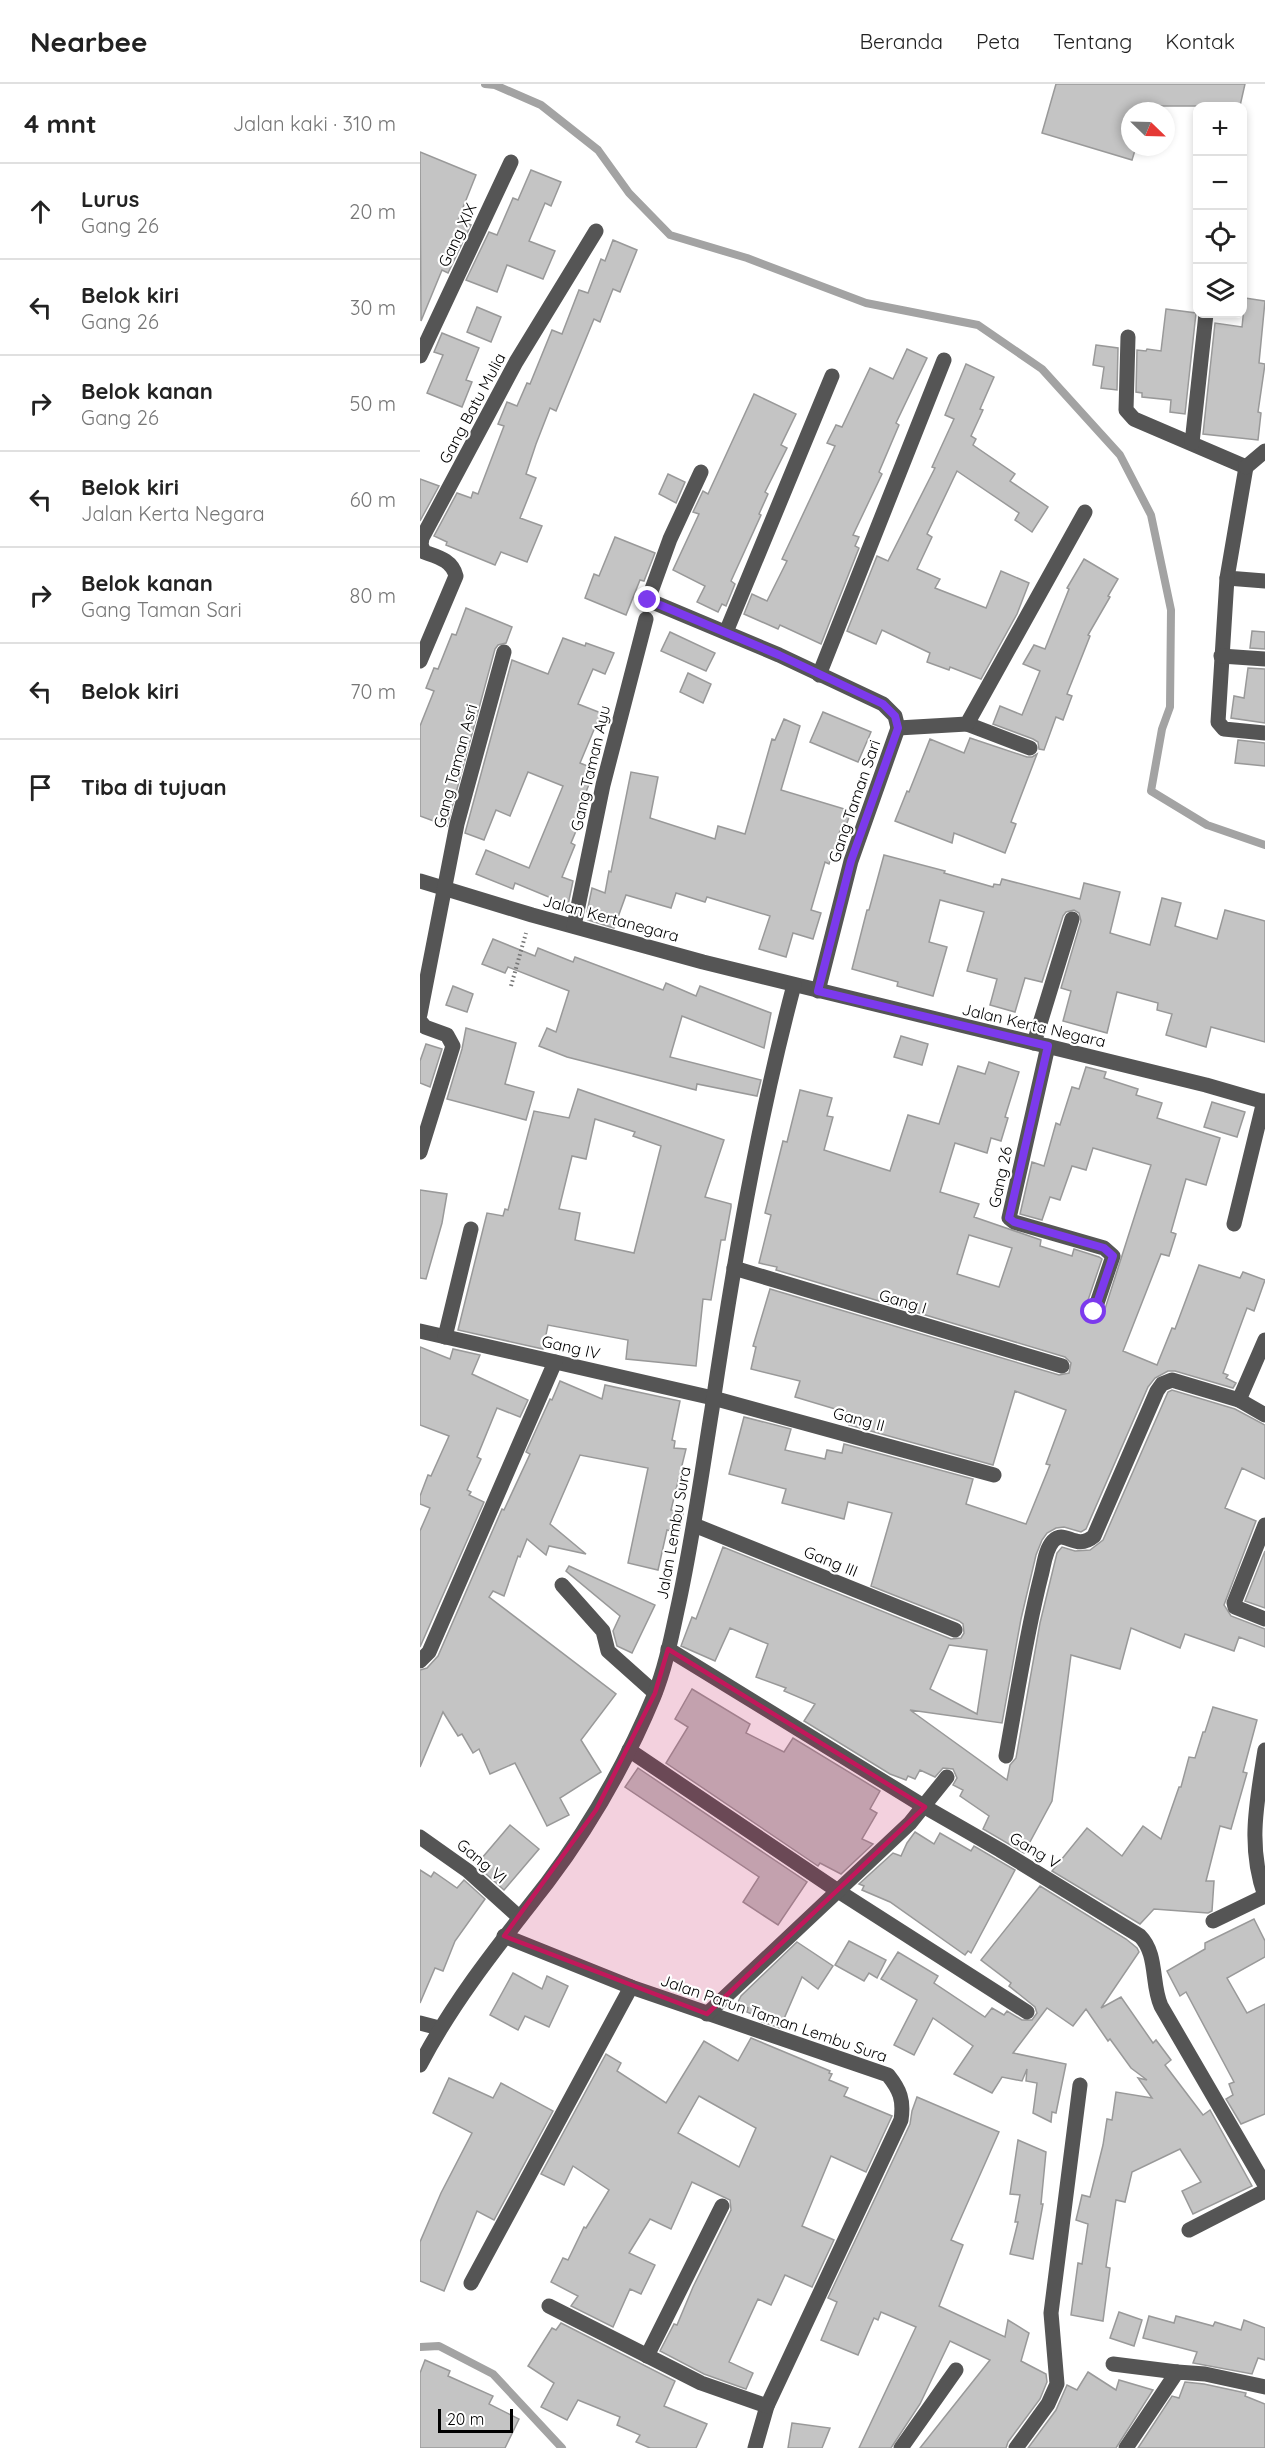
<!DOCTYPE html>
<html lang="id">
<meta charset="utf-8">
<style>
body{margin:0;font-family:Quicksand,sans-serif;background:#f6f6f6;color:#222}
.controls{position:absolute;right:18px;top:18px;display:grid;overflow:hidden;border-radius:12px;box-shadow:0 3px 9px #0003}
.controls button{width:54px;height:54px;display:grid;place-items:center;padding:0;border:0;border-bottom:2px solid #e0e0e0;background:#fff;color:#222;font:30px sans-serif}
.compass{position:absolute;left:701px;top:18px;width:54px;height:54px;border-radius:50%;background:#fff;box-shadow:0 3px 9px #0003;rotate:113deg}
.scale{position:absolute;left:18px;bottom:15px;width:75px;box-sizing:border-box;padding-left:6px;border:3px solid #000;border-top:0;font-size:16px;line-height:21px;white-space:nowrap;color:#000;-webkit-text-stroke:4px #fff;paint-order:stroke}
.stop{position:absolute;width:18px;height:18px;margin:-14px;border:4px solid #7c3aed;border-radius:50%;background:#fff}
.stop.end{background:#7c3aed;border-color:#fff;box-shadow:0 2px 6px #0008}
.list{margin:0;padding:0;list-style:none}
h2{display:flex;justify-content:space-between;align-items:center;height:78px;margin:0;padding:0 24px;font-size:26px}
h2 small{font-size:20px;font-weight:400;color:#767676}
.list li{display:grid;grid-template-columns:39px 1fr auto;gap:18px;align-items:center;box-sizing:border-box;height:96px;padding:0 24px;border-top:2px solid #e0e0e0}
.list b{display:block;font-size:22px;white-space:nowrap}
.list p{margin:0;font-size:20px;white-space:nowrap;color:#767676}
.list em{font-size:20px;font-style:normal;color:#767676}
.icon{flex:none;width:33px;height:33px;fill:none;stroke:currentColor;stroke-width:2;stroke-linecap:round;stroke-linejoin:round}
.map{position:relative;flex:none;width:845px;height:2364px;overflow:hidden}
header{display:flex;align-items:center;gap:36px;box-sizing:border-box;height:84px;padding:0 30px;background:#fff;border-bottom:2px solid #e0e0e0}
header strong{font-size:28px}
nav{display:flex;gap:33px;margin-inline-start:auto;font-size:21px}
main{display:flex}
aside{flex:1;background:#fff}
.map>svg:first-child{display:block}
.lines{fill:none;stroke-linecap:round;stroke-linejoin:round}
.stream{stroke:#a3a3a3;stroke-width:8}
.building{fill:#c4c4c4;stroke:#999;stroke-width:1.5;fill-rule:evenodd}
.path{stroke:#777;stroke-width:4;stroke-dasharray:1.5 3;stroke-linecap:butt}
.minor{stroke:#555;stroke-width:15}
.route{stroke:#7c3aed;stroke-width:8}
.marked{fill:#c2185b;fill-opacity:0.2;stroke:#c2185b;stroke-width:4.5;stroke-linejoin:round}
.labels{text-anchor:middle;stroke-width:4.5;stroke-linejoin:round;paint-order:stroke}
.street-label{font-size:16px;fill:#000;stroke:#fff}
</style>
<header>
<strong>Nearbee</strong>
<nav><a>Beranda</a><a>Peta</a><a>Tentang</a><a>Kontak</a></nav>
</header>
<main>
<aside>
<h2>4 mnt<small>Jalan kaki · 310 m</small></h2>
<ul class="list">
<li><svg class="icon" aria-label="ahead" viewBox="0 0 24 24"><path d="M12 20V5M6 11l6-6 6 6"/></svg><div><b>Lurus</b><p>Gang 26</p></div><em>20 m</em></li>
<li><svg class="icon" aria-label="left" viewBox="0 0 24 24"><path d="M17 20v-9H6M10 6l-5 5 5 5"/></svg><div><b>Belok kiri</b><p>Gang 26</p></div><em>30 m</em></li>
<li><svg class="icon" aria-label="right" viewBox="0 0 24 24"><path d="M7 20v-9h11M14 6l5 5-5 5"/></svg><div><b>Belok kanan</b><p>Gang 26</p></div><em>50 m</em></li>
<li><svg class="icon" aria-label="left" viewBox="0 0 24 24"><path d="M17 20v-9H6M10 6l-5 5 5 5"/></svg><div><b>Belok kiri</b><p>Jalan Kerta Negara</p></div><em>60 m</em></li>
<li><svg class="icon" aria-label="right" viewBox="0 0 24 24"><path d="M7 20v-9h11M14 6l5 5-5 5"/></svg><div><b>Belok kanan</b><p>Gang Taman Sari</p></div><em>80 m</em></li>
<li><svg class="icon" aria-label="left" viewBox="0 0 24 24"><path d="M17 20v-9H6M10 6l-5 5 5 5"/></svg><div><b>Belok kiri</b></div><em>70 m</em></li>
<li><svg class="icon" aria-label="arrive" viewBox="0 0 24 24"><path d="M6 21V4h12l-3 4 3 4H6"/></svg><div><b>Tiba di tujuan</b></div></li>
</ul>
</aside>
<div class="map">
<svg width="845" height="2364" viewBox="0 0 845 2364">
<rect width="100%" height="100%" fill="#fff"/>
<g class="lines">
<!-- stream -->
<g class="stream">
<polyline points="65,0 75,1 121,21 178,66 209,109 250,151 327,174 446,219 558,241 622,285 700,371 731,431 751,526 750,623 742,645 731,707 787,741 845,761"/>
<polyline points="0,2263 19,2262 73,2290 142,2364"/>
</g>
</g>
<!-- building -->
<g class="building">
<polygon points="636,0 825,0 820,22 724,22 725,27 710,27 710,63 716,63 712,76 622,49"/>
<polygon points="0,68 56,91 38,136 51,141 28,189 22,186 1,237"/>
<polygon points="111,86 141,98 131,122 125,119 109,157 135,167 123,195 87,181 77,208 46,196 69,148 77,151 93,114 98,116"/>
<polygon points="193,156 217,166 200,208 193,205 180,238 174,235 136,327 130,324 116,360 106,390 116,394 100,434 122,442 107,478 81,468 75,481 26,461 27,458 14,452 37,409 51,414 53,408 58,410 84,342 78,340 87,318 97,322 107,299 110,300 132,246 142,250 159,206 168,209 181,175 185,177"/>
<polygon points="825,214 845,217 839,279 845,280 838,328 841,329 838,356 783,350 795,239 822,243"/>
<polygon points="57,223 81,233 71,258 47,248"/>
<polygon points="746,225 776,229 765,330 750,328 751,316 722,313 722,309 716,308 717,266 726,267 727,265 741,267"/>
<polygon points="22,249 59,264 46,296 52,298 42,323 7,309 23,271 14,268"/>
<polygon points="676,261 698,264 697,306 681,304 684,283 673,281"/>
<polygon points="487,265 507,274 476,339 479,341 459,388 462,390 433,451 439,453 435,462 439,464 401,560 360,541 358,545 324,530 332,510 347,517 367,477 362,475 415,362 407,359 416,341 422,343 450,284 473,295"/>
<polygon points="546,280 574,293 560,325 563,326 551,352 556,355 553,361 595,390 590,397 628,423 612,448 595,436 599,429 537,387 507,450 512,453 497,485 520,495 515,504 566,524 581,487 609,499 597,530 561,595 530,583 529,586 507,578 510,569 462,546 456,560 427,547 457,472 468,477 515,384 512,383 534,335 525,331"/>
<polygon points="334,310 376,330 361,361 367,364 345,408 348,410 339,430 341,431 311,497 315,500 306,522 302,520 298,528 277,518 285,502 253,486 279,430 273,428 283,407 288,410"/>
<polygon points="248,390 265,398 256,419 239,410"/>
<polygon points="0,395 19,402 0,437"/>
<polygon points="195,453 235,469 224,497 220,496 206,531 165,514 174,490 179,492"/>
<polygon points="664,475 698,495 688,512 690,513 668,551 670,552 647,610 652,612 643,636 636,633 624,666 619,665 618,658 613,655 573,640 580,622 602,631 620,587 603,580 614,561 625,565 649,505 647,504"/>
<polygon points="46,524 92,543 86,559 78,561 75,565 27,742 0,732 0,642 14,607 6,604 14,584 18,585 32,550 36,551"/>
<polygon points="832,547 845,548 845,565 830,564"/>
<polygon points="250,548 295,569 286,587 241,567"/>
<polygon points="143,554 165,562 166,559 194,569 185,590 173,585 158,620 181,629 160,679 175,685 159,726 164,728 151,759 155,761 142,793 153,797 148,821 95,799 93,805 56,790 66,766 109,784 143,702 108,688 90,732 76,726 64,756 45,749 92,576 128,590"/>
<polygon points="828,584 845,585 845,639 811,634 814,612 824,614"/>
<polygon points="268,589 291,600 283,619 260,608"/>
<polygon points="403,628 451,648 438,678 390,658"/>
<polygon points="364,635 380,642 361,706 431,727 424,748 420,747 409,780 405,778 391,826 401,829 393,855 373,849 366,873 339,865 350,832 287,813 285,818 256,809 251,824 206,811 194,844 168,836 170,830 167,828 172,804 185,809 189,787 191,788 211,688 238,693 230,734 295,755 298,742 325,750 352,655 355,656"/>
<polygon points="550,654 607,673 612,673 617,670 591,738 596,740 585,769 534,749 532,759 475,737 487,707 489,708 510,655 544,669"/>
<polygon points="818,656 845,659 845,682 815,679"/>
<polygon points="464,771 525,787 524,789 573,803 574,800 580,801 582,795 660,815 664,799 700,808 690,849 730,861 742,814 761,819 755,842 797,855 805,826 845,837 845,958 791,943 786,963 746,951 752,930 737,926 738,919 697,908 687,949 643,937 651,907 641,904 661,837 659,829 654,826 646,828 643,832 622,898 605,894 595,928 570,921 577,895 547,887 564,828 520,816 509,858 527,863 513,912 477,902 478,898 432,885 447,826 449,826"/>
<polygon points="73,855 115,872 118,864 153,878 155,873 243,906 246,899 276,912 280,902 351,929 344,964 262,932 250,973 341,996 337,1012 277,1000 276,1006 147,973 119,962 127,944 136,948 149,907 88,883 85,889 62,880"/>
<polygon points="33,902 53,910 47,928 26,921"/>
<polygon points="46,944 96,959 85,1000 114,1008 106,1036 27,1015 42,965"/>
<polygon points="481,952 508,960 502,981 474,973"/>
<polygon points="6,960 22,965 10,1003 0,999 0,977"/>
<path d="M569 978 599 988 585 1033 588 1034 581 1057 571 1054 567 1069 535 1059 520 1108 559 1120 554 1133 621 1156 620 1162 652 1172 654 1165 679 1173 682 1175 665 1225 666 1234 671 1237 680 1236 683 1231 731 1081 673 1064 666 1086 652 1082 640 1116 630 1113 622 1136 600 1130 612 1078 624 1082 636 1039 640 1041 652 1003 659 1005 666 983 686 988 684 994 718 1005 716 1011 742 1019 737 1034 800 1054 786 1101 766 1095 751 1148 756 1150 749 1172 741 1170 703 1267 737 1281 752 1244 755 1245 779 1181 820 1194 823 1188 845 1196 834 1227 827 1224 803 1289 808 1291 806 1294 816 1299 813 1304 755 1287H748L735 1294 728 1303 666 1445 661 1448 644 1443 636 1444 627 1449 622 1456 616 1471 601 1535 582 1639 490 1626 587 1696 590 1681 596 1674 620 1539 637 1469 642 1463 655 1467 670 1466 683 1456 748 1308 752 1306 815 1325 845 1341V1395L822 1384 805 1424 836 1437 804 1521 811 1532 845 1545V1563L819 1553 814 1567 765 1550 760 1564 711 1544 700 1585 651 1571 632 1717 604 1769 563 1745 569 1732 540 1712 543 1706 533 1701 537 1694 533 1685 523 1684 515 1693 500 1686 495 1695 488 1692 486 1696 470 1690 384 1637 395 1620 364 1607 366 1604 336 1593 348 1560 310 1544 295 1577 261 1562 272 1533 276 1535 303 1463 531 1555 541 1554 544 1549 543 1540 539 1537 451 1502 472 1429 428 1418 424 1435 362 1419 366 1405 309 1390 324 1333 371 1345 365 1366 405 1375 407 1366 422 1369 424 1360 553 1395 546 1420 606 1440 630 1381 626 1380 646 1326 595 1307 573 1381 429 1341 432 1330 375 1313 380 1297 331 1285 336 1263 333 1262 350 1205 639 1291 649 1289 651 1279 645 1273 356 1186 357 1183 339 1179 351 1131 345 1129 363 1057 367 1058 380 1006 412 1014 407 1032 413 1033 404 1066 470 1087 488 1031 519 1040 538 982 565 990ZM549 1151 592 1164 579 1203 537 1190ZM529 1561 567 1566 557 1630 510 1605Z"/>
<path d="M158 1005 304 1056 285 1113 311 1120V1123L305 1156H301L291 1216 283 1215 276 1282 206 1275 208 1256 128 1241 123 1265 38 1246 67 1129 83 1132 85 1125 88 1126 114 1027 149 1034ZM175 1035 215 1048 213 1052 241 1062 214 1169 155 1156 160 1129 139 1125 152 1072 166 1075Z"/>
<polygon points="792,1018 825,1028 817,1053 784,1043"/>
<polygon points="0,1106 27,1110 22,1139 6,1195 0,1194"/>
<polygon points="0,1263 30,1275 33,1265 60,1271 52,1290 108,1316 100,1333 77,1324 57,1373 61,1375 47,1406 51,1408 49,1411 64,1418 0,1563 0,1447 10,1424 0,1420 0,1412 8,1391 11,1392 29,1352 0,1341"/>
<polygon points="140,1297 182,1315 185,1301 260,1317 252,1356 255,1357 254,1364 266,1365 251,1426 263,1429 259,1449 247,1446 238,1486 208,1479 228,1384 160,1371 130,1440 166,1470 129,1462 126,1471 107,1455 100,1473 98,1472 84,1512 73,1507 69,1513 196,1610 161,1656 181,1688 140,1714 149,1731 127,1742 95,1679 70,1690 59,1665 53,1669 42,1650 38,1652 23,1628 0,1683 0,1586 7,1584 18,1572 82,1425 84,1426 110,1370 106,1368 130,1315 132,1316"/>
<polygon points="845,1467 845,1524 825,1517"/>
<polygon points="149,1482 235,1521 212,1569 197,1562 193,1547 200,1532 146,1487"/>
<polygon points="272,1605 330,1640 326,1649 364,1668 373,1654 460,1707 450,1725 457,1729 442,1755 453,1760 421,1790 400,1779 398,1782 246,1679 268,1643 255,1635"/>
<polygon points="793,1623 837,1636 823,1688 827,1689 811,1745 800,1742 786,1797 794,1797 792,1827 788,1829 734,1825 720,1840 632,1787 667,1744 702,1772 723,1742 741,1755 759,1703 761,1703 769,1673 775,1674 783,1648 785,1648"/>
<polygon points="218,1684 387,1798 358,1841 323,1818 339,1793 205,1703"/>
<polygon points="90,1741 119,1765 84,1806 56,1781"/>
<polygon points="495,1748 514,1760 520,1749 551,1767 554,1762 595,1786 551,1869 548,1867 545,1871 470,1818 442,1806 444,1802 439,1800 473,1769 481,1772 487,1759"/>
<polygon points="0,1786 11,1793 14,1788 37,1804 44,1796 65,1815 35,1857 23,1887 15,1884 0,1919"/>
<polygon points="620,1802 706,1855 717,1864 719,1868 681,1924 701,1913 733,1959 736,1956 751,1976 745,1981 783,2031 790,2026 832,2102 773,2130 762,2107 781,2098 760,2065 712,2088 705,2118 696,2116 686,2183 690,2184 683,2237 651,2231 658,2179 662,2180 668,2140 656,2136 662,2111 670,2113 683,2061 687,2035 692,2036 696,2008 732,2014 718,1994 727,1996 711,1984 690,1955 688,1957 666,1925 653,1942 627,1924 593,1969 646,1980 636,2029 632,2028 631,2038 613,2029 617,1999 606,1997 607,1985 602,1997 582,1993 572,2009 534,1990 553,1962 513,1934 494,1971 474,1961 497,1916 461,1895 478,1868 518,1892 514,1899 565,1933 572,1924 584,1931 587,1927 602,1936 612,1936 617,1929 615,1923 589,1902 591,1899 561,1876"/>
<polygon points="834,1835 845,1857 845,1873 807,1894 827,1929 845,1920 845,2030 821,2040 806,2015 813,2011 809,2000 814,1998 766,1908 760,1912 747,1887 785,1865 785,1859"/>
<polygon points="429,1857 466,1876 457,1894 449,1889 444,1897 415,1881"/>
<polygon points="377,1858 413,1882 398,1905 382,1893 360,1944 340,1937 342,1934 327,1928 328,1924 317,1920 321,1912"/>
<polygon points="93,1889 122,1905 127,1892 148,1902 129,1943 105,1932 98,1946 70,1931"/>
<path d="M331 1954 410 1987 409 1989 412 1990 409 1996 428 2004 424 2012 472 2032 446 2088 411 2072 382 2142 414 2156 392 2203 365 2191 351 2221 338 2215 309 2278 333 2289 326 2305 284 2290 240 2267 254 2240 257 2241 273 2203 311 2126 310 2116 272 2098 251 2145 230 2135 209 2169 235 2181 221 2210 210 2205 193 2243 151 2222 158 2212 131 2198 143 2174 148 2176 164 2143 166 2144 189 2106 153 2082 144 2101 121 2090 186 1970 201 1979 197 1987 246 2019 284 1957 318 1977ZM279 2012 336 2044 319 2083 258 2049Z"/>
<polygon points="29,1994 73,2014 81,1999 133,2027 74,2136 57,2127 24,2207 0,2197 0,2158 21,2109 52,2049 13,2029"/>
<polygon points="497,2013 579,2048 531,2156 543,2161 519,2222 585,2253 588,2236 609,2249 601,2277 626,2290 627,2298 620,2315 588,2358 586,2364 500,2364 570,2276 530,2257 500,2320 471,2364 439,2364 496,2243 461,2228 458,2236 454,2234 438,2271 401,2256 417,2218 408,2214 490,2040 492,2027"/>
<polygon points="598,2056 626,2068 621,2120 623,2120 613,2175 590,2170 598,2138 595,2138 600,2111 590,2110"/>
<polygon points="699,2228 722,2236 714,2262 690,2254"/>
<polygon points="729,2232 754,2239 756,2232 793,2242 795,2238 821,2246 824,2236 845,2244 845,2276 838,2274 832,2290 773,2279 777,2268 723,2254"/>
<polygon points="141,2239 255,2297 244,2322 287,2340 276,2364 230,2364 216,2358 220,2351 197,2341 200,2333 158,2316 147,2336 121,2323 134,2299 108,2282 132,2244 136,2246"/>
<polygon points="5,2276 30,2287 28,2292 73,2312 69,2320 99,2335 85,2364 0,2364 0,2289"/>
<polygon points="668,2288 696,2306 699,2296 733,2306 696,2364 608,2364 636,2326 647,2301 657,2306"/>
<polygon points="765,2298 784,2300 826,2309 825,2312 845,2320 845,2364 718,2364 752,2312 759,2314"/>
<polygon points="372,2339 410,2344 402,2364 368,2364"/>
</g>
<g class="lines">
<!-- path -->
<polyline class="path" points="91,902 106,849"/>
<!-- minor -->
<g class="minor">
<polyline points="708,253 706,326 714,335 826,383 807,494 845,497"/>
<polyline points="0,272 91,78"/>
<polyline points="772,359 786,230"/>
<polyline points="826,383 845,367"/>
<polyline points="281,388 250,455 228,516 359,571 463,620 475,632 478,644"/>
<polyline points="807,494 798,638 804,645 845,649"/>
<polyline points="306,548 412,292"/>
<polyline points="801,572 845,575"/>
<path d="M0 577 36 492C32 476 18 473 4 468L1 461 2 454 96 278 176 147"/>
<polyline points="399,591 524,276"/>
<polyline points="547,640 610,664"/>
<polyline points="478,644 547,640 665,428"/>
<polyline points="0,797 112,831 283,878 786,1001 845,1018"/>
<polyline points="154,842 183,701 226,535"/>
<polyline points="398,907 431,777 478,644"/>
<polyline points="0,930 37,740 84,568"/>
<polyline points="0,937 5,943 27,951 33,962 0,1068"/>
<polyline points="614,959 652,835"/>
<polyline points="628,962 589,1134 594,1138 684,1164 693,1172 674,1228"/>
<polyline points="814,1140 844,1017"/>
<polyline points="314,1184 642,1282"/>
<polyline points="0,1247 293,1314 574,1391"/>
<polyline points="25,1253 51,1145"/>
<polyline points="819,1316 845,1256"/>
<polyline points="274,1441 535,1546"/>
<polyline points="845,1441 814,1519 815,1523 845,1535"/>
<polyline points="142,1501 183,1547 188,1567 235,1609"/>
<path d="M248 1565 505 1723 580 1766 720 1852C738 1870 731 1900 741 1922L845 2101"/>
<polyline points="0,1577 9,1568 135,1278"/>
<polyline points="209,1666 418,1807 607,1928"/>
<path d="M845 1666C837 1717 827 1762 845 1812"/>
<path d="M586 1672C597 1612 606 1551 621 1492 624 1481 625 1466 633 1457 645 1444 655 1468 674 1452L737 1307 742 1300 752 1296 819 1316 845 1331"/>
<polyline points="0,1753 48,1787 99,1833"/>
<polyline points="793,1837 845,1812"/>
<path d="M84 1852 211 1903 468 1991C480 2006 484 2016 481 2036L347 2322 335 2364"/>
<polyline points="287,1930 490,1739 527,1693"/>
<polyline points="0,1939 19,1944"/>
<path d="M0 1981C35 1914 81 1858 127 1799 170 1742 207 1677 234 1612 245 1585 251 1555 257 1527 272 1460 281 1393 292 1325 313 1183 337 1041 374 901"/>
<polyline points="769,2146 845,2107"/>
<polyline points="51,2199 211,1903"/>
<polyline points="129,2222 281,2299 347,2322"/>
<polyline points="227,2272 302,2122"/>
<polyline points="693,2280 757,2288"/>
<polyline points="481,2364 536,2286"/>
<polyline points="596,2364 628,2320 637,2300 631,2229 660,2001"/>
<polyline points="706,2364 757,2288 785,2290 845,2303"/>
</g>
</g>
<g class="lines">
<!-- route -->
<polyline class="route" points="228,516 359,571 463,620 475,632 478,644 431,777 398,907 628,962 589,1134 594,1138 684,1164 693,1172 674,1228"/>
</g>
<!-- marked area -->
<path class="marked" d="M248 1565 505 1723 287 1930 84 1852 176 1726 235 1609Z"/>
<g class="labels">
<!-- street labels -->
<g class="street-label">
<text transform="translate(37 151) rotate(-65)" y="6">Gang XIX</text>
<text transform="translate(52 324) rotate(-62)" y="6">Gang Batu Mulia</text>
<text transform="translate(35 682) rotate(-75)" y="6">Gang Taman Asri</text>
<text transform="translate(170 684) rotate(-77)" y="6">Gang Taman Ayu</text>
<text transform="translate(434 717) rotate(-71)" y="6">Gang Taman Sari</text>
<text transform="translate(191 834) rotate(15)" y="6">Jalan Kertanegara</text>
<text transform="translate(614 941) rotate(13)" y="6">Jalan Kerta Negara</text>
<text transform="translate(580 1093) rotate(-78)" y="6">Gang 26</text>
<text transform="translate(483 1217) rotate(17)" y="6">Gang I</text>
<text transform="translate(151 1263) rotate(13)" y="6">Gang IV</text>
<text transform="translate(439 1335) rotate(15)" y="6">Gang II</text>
<text transform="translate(253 1449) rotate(-80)" y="6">Jalan Lembu Sura</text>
<text transform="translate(411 1477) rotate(22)" y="6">Gang III</text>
<text transform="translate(615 1766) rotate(31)" y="6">Gang V</text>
<text transform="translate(62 1777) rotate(40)" y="6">Gang VI</text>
<text transform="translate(354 1934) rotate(19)" y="6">Jalan Parun Taman Lembu Sura</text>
</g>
</g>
</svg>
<div class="controls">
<button>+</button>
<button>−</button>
<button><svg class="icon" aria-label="locate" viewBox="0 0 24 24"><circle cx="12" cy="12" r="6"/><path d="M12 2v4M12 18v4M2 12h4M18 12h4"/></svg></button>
<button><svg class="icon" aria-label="layers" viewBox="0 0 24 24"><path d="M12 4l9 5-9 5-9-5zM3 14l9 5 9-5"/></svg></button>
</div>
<svg class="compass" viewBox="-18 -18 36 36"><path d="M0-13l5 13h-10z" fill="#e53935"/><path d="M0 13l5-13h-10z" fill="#767676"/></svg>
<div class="scale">20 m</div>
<div class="stop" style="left:674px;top:1228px"></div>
<div class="stop end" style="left:228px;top:516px"></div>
</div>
</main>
